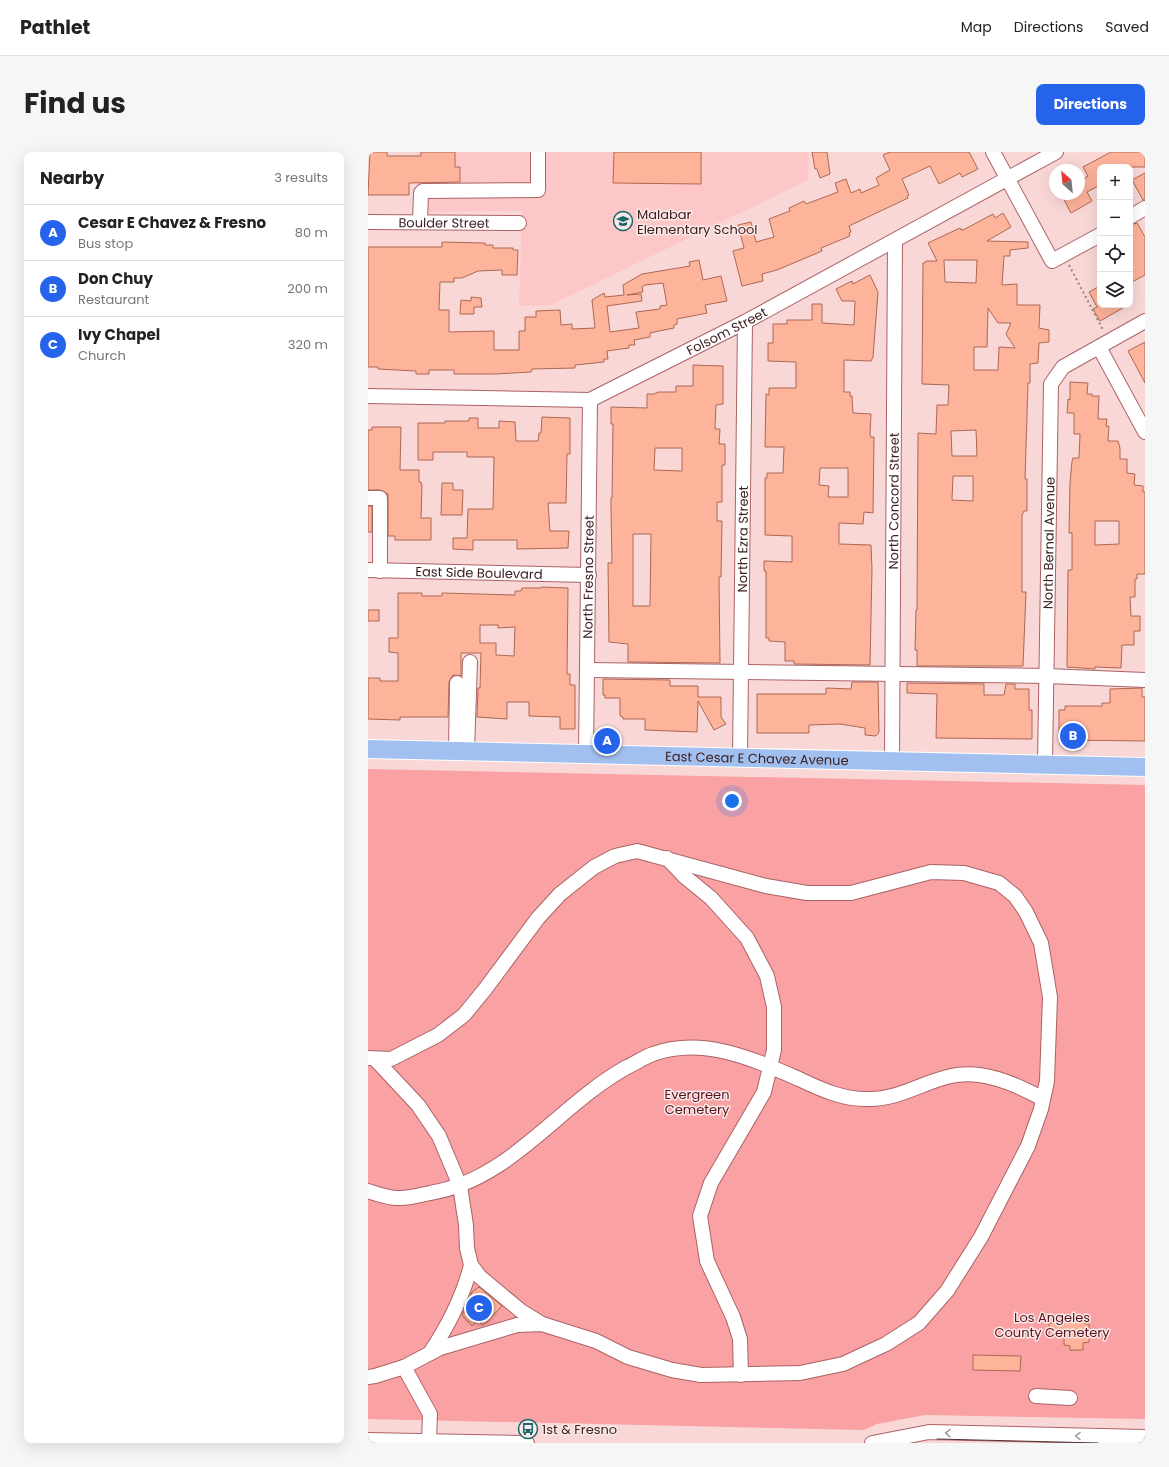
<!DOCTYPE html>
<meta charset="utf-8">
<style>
body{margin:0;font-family:Poppins,sans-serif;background:#f6f6f6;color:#222}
.controls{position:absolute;right:12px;top:12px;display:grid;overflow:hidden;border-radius:8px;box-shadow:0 4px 16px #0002}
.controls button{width:36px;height:36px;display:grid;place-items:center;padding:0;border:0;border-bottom:1px solid #e0e0e0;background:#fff;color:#222;font:20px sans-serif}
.compass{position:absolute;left:681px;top:12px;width:36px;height:36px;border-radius:50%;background:#fff;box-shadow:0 4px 16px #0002;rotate:333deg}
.you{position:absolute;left:364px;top:649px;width:14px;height:14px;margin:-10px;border:3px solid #fff;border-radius:50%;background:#1a73e8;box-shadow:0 0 0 6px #1a73e833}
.badge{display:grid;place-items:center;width:26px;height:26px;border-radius:50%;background:#2563eb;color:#fff;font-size:13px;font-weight:700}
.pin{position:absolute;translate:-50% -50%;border:2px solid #fff;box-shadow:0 1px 4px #0006}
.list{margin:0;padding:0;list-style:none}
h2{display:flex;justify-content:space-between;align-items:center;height:52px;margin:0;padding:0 16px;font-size:17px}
h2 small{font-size:13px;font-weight:400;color:#767676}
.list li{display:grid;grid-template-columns:26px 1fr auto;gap:12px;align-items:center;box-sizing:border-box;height:56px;padding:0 16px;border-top:1px solid #e0e0e0}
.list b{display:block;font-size:15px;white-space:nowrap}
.list p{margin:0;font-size:13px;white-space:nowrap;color:#767676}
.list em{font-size:13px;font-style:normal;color:#767676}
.icon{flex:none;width:22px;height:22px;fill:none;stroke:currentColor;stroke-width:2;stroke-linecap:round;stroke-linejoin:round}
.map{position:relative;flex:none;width:777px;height:1291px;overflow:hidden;border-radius:8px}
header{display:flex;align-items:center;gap:24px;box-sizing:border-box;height:56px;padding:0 20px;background:#fff;border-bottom:1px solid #e0e0e0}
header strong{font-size:19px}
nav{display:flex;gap:22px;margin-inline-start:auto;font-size:14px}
.intro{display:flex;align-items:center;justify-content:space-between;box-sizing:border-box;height:96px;padding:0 24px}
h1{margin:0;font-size:28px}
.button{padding:10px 18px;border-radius:8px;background:#2563eb;color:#fff;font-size:14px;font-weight:700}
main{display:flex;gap:24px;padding:0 24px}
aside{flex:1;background:#fff;border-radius:8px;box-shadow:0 4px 16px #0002}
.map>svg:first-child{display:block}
.built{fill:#fec7c7}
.green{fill:#f9a1a3}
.building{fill:#feb39b;stroke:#ad6852;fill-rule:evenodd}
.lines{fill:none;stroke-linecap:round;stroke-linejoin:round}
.minor-casing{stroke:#ac6265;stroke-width:16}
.major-casing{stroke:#fff;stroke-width:20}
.path{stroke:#a18181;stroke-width:2;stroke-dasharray:2 3;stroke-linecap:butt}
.minor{stroke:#fff;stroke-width:14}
.major{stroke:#a1c0ef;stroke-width:18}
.tram{stroke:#533435;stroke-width:1}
.oneway{stroke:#a99b9b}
.labels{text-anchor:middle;stroke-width:3;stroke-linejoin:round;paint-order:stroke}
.poi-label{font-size:13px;fill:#3f2021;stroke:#fae9e9;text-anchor:start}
.street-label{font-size:13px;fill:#3f2021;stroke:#fae9e9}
.park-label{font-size:13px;fill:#59131c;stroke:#fae9e9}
</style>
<header>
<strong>Pathlet</strong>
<nav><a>Map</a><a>Directions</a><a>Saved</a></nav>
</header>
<div class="intro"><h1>Find us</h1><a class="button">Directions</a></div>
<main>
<aside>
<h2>Nearby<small>3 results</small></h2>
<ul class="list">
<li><span class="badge">A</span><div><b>Cesar E Chavez &amp; Fresno</b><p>Bus stop</p></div><em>80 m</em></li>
<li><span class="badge">B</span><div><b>Don Chuy</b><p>Restaurant</p></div><em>200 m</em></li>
<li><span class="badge">C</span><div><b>Ivy Chapel</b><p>Church</p></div><em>320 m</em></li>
</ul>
</aside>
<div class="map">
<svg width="777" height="1291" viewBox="0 0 777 1291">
<rect width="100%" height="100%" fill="#f9d7d7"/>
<!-- built -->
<polygon class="built" points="49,0 441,0 440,28 183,153 151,154 154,59 48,60"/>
<!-- green -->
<polygon class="green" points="0,617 777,633 777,1267 557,1263 509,1272 496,1278 0,1267"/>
<!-- building -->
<g class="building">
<polygon points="2,0 19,0 19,4 53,4 53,0 87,0 87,15 92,15 92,30 41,31 41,43 0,43"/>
<polygon points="246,0 333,0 333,32 245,31"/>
<polygon points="444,0 459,0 462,22 452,26 449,17 447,17"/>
<polygon points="522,0 601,0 610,17 594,25 592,21 571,32 562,14 534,27 541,43 539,44 540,46 481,74 483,80 481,81 482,84 453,96 454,99 409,118 394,122 395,129 374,134 365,99 376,96 370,73 383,70 388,90 406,85 401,67 422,59 421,56 436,49 438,52 470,40 467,31 478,27 483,41 492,37 493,41 511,33 508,26 522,18 515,3"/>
<polygon points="743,0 777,0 777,15 732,15 732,33 719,40 724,49 703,61 693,42 711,42 711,26 712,29 720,24 715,15"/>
<polygon points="777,21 777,48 775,48 764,28"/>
<path d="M635 61 643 75 619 89 660 90V96L642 98V104H636L634 133 649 132V153H672L671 176 681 178V190L671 191 670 211 662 212V231H660L657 327H659V359H656L654 363V440H658L655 514H549V498H547L548 458H549L550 281 568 282 569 253H580L581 233 554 232 555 111H557L558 109H569L560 91 592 76 593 78 597 77 625 62 627 66ZM576 108H609L608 131 577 130ZM620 156 630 171H643L638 182 647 196 631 195 630 218H606V195H619ZM608 278 609 304H584L583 279ZM585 324H605V349L584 348Z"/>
<polygon points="769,71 777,85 777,123 762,131 762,73"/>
<path d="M74 90 117 91V93H125V96H145V98H150L149 123H134V118L110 119 94 126H86V130H72L71 158H81V180L126 179V198H151V179H157V165H168V159L192 158 193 173 204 172V177L227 176 224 148 236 141 237 145 256 143 255 133 274 122 322 114 321 110 331 108 335 128 353 124 359 149 337 153 339 161 309 167V172L306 173V176L286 180 282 181V185L266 188 267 193H261V196L239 199 240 207H236V210L207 213V216L164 217 163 220 127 222H86V218H61V222H48V219L10 217V215H0V95H74ZM295 131 299 153 292 154V157L268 160 271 176 242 180 239 154 274 149 273 142 259 143 275 140 274 135 277 133Z"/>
<path d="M502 123 510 140 505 205 503 209 476 208V240H482V244H484L485 261 503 262 502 282 503 285H506L505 361 496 360 495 372 471 371V392L503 393 504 417 502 513 426 512V509H417V490L401 489V486H398V419H396V409L424 410V384L397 383V326H399V321H415L416 295H397L398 242 401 243V236H428V210L400 209V191H405V172H419V168H444V152H454V171L486 173 487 149H474L468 137 484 129 485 132ZM452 316H480V345H460L461 334 451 333Z"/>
<polygon points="732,134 732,153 760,153 732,169 725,157 729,155 721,140"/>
<polygon points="103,145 113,146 114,155 106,155 106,162 92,162 93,148 103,149"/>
<polygon points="777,190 777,231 760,199"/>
<path d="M325 213 355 214V252L348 253 347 277H352L351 292H357V313H354V350H349V369H354L353 425H351L352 511 260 510V492L241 490 240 411H244L243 356V346H244L245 272H243V255L279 256V242H286L290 240H308V234H325ZM287 296H314V319L286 318ZM265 382H283L282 454H265Z"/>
<path d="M702 230 720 231 719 242H724V244H731L730 267H739L738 274H741L740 289H750L752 296V307H759V321L767 322 766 333 775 334V340H777V422H769V427H767V445H762L763 464H772V479H766V493H754L753 516 727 515V517L699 515 700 418H704V381H701L702 331 704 309 705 306H711L712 282H706V261H699L700 247 702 248ZM727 369H751V392L727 393Z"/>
<polygon points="174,265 202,266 202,302 199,302 198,351 180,351 182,379 201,379 200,396 149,397 149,388 105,388 105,398 85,397 85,386 99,386 100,357 125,357 126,305 99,305 99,300 65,300 65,308 50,308 50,271 77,271 77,269 101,269 101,266 110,266 110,276 131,276 131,269 147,270 148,289 170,289 171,281 173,281"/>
<polygon points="4,275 33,275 32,318 51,318 51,330 53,330 54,334 53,366 63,366 63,388 27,388 27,384 20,384 20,342 12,338 0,338 0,278 4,278"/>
<polygon points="74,331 85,331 85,338 95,338 94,363 73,363"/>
<rect x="0" y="354" width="4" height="26"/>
<path d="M173 435 200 436 199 522H202V533H207V577H192V565L161 564V550H139V567L109 565 110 536H112L113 501H93V524L85 523 81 530 80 565H32V568L0 567V526H12V529H30V501L21 500V486H30V441H54V444H74V441L147 443V439H153L154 436H173ZM112 473H130V476L147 475 146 504 128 503V491H112Z"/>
<rect x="0" y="458" width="11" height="11"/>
<polygon points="235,527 302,528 302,534 330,534 330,545 353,545 353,565 358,572 346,578 330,549 329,580 277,578 277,567 255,567 255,565 252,564 252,546 237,546 237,543 235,543"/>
<polygon points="484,530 510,530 511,580 508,584 497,583 497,576 472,572 441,573 441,581 389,581 389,542 458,542 458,536 483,537"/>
<polygon points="539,531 616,532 616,543 636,543 638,532 647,532 647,537 661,537 661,558 664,558 664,587 568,586 569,542 539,541"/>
<polygon points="774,536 774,545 777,545 777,589 691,588 691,558 697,558 697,554 734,554 734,551 742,551 742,537"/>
<polygon points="111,1135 134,1154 118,1171 114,1173 110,1168 104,1174 94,1163 100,1152 104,1140"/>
<polygon points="698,1162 717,1163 717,1172 721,1172 721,1190 715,1191 715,1198 702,1198 702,1194 696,1193 696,1185 681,1184 681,1171 689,1171 689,1165 698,1165"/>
<polygon points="605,1203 653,1204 652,1219 605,1218"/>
</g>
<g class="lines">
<!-- minor casing -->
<g class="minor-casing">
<g id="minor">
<polyline points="625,0 684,109 732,83"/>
<polyline points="762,65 777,56"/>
<path id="s1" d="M0 70 151 71"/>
<polyline points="52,70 53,41 55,39 170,38 170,0"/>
<polyline points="731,195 777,280"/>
<path id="s2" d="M0 244 222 248 377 170 688 0"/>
<polyline points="0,346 12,346 12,419"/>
<path id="s3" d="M0 418 221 423"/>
<polyline points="220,518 679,524 777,528"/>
<polyline points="88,599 89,531"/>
<polyline points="99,599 102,510"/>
<path id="s4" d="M218 602 222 248"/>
<path id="s5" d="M372 605 377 170"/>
<path id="s6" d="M524 608 527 89"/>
<path id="s7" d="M677 612 683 232 695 215 777 169"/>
<polyline points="299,706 316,724 343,746 379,786 399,824 406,855 406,898 396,940 343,1031 332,1064 339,1109 365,1165 372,1187 373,1223"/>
<polyline points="0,906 23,907 70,883 96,863 118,836 170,766 192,742 226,715 247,704 269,699 398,734 439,741 483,741 563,720 596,721 631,731 647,744 658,760 673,791 682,845 679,929 673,957 660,994 613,1085 579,1139 551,1171 518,1192 475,1212 432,1221 333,1223 304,1218 260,1205 228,1189 174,1172 149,1173 72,1196 36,1215 7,1224 0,1225"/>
<polyline points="7,907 50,953 71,984 92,1034 98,1073 99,1096 103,1113 112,1125 153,1159 174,1172"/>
<path d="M0 1039C9 1042 23 1047 32 1046 42 1046 52 1043 62 1041 143 1028 190 953 259 915 268 911 276 905 285 902 335 884 385 907 431 927 454 938 476 948 502 947 531 947 555 930 583 924 614 917 648 932 675 947"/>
<path d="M62 1201C80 1174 95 1145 103 1113"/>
<polyline points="36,1215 62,1262 61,1289"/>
<polyline points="668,1244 702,1246"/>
<polyline points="0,1288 159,1291"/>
<polyline points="504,1291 561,1280 777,1285"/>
</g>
</g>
<!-- major casing -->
<g class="major-casing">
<g id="major">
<path id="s8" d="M0 597 777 615"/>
</g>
</g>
<!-- path -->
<polyline class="path" points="701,113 735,178"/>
<!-- minor -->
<use href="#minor" class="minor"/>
<!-- major -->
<use href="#major" class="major"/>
<!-- tram -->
<polyline class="tram" points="569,1287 730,1291"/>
</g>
<!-- one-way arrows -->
<defs><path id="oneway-chevron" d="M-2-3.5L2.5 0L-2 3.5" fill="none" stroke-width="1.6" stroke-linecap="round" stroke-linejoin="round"/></defs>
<g class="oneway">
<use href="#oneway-chevron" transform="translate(580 1281) rotate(-178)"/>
<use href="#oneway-chevron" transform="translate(710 1284) rotate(-179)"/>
</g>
<!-- icons -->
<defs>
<g id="school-ring" transform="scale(1)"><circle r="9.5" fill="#fae9e9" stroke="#196769" stroke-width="1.5"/><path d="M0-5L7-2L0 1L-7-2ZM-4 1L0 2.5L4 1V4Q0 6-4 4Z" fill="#196769"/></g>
<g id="bus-ring" transform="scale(1)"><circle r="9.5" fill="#fae9e9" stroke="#196769" stroke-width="1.5"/><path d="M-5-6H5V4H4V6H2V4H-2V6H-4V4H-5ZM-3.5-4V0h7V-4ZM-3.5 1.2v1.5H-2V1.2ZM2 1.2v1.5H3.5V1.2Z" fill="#196769"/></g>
</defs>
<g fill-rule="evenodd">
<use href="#school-ring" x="255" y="69"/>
<use href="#bus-ring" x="160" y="1277"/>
</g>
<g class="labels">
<!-- poi labels -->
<g class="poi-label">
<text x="269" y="67">Malabar<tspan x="269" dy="15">Elementary School</tspan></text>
<text x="174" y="1282">1st &amp; Fresno</text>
</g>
<!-- street labels -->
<g class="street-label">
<text dy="5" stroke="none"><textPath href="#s1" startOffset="76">Boulder Street</textPath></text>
<text dy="5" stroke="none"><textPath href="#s2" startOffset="375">Folsom Street</textPath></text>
<text dy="5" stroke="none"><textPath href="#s6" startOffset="259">North Concord Street</textPath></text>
<text dy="5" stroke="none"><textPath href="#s5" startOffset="218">North Ezra Street</textPath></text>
<text dy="5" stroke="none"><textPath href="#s7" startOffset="221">North Bernal Avenue</textPath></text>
<text dy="5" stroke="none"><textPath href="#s3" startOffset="111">East Side Boulevard</textPath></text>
<text dy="5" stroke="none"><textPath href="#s4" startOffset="177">North Fresno Street</textPath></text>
<text dy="5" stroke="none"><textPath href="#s8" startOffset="389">East Cesar E Chavez Avenue</textPath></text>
</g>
<!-- park labels -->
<g class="park-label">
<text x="329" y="947">Evergreen<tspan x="329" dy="15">Cemetery</tspan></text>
<text x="684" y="1170">Los Angeles<tspan x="684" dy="15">County Cemetery</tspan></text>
</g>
</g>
</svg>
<div class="controls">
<button>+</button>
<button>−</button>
<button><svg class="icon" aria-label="locate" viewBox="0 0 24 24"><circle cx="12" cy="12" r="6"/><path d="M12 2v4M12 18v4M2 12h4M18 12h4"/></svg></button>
<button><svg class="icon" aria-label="layers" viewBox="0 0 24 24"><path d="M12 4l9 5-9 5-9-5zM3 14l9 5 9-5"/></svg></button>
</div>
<svg class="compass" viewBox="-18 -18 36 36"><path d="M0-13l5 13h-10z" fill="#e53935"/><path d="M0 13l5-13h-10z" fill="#767676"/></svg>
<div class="you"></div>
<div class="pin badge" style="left:239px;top:589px">A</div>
<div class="pin badge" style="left:705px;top:584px">B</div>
<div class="pin badge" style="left:111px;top:1156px">C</div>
</div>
</main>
